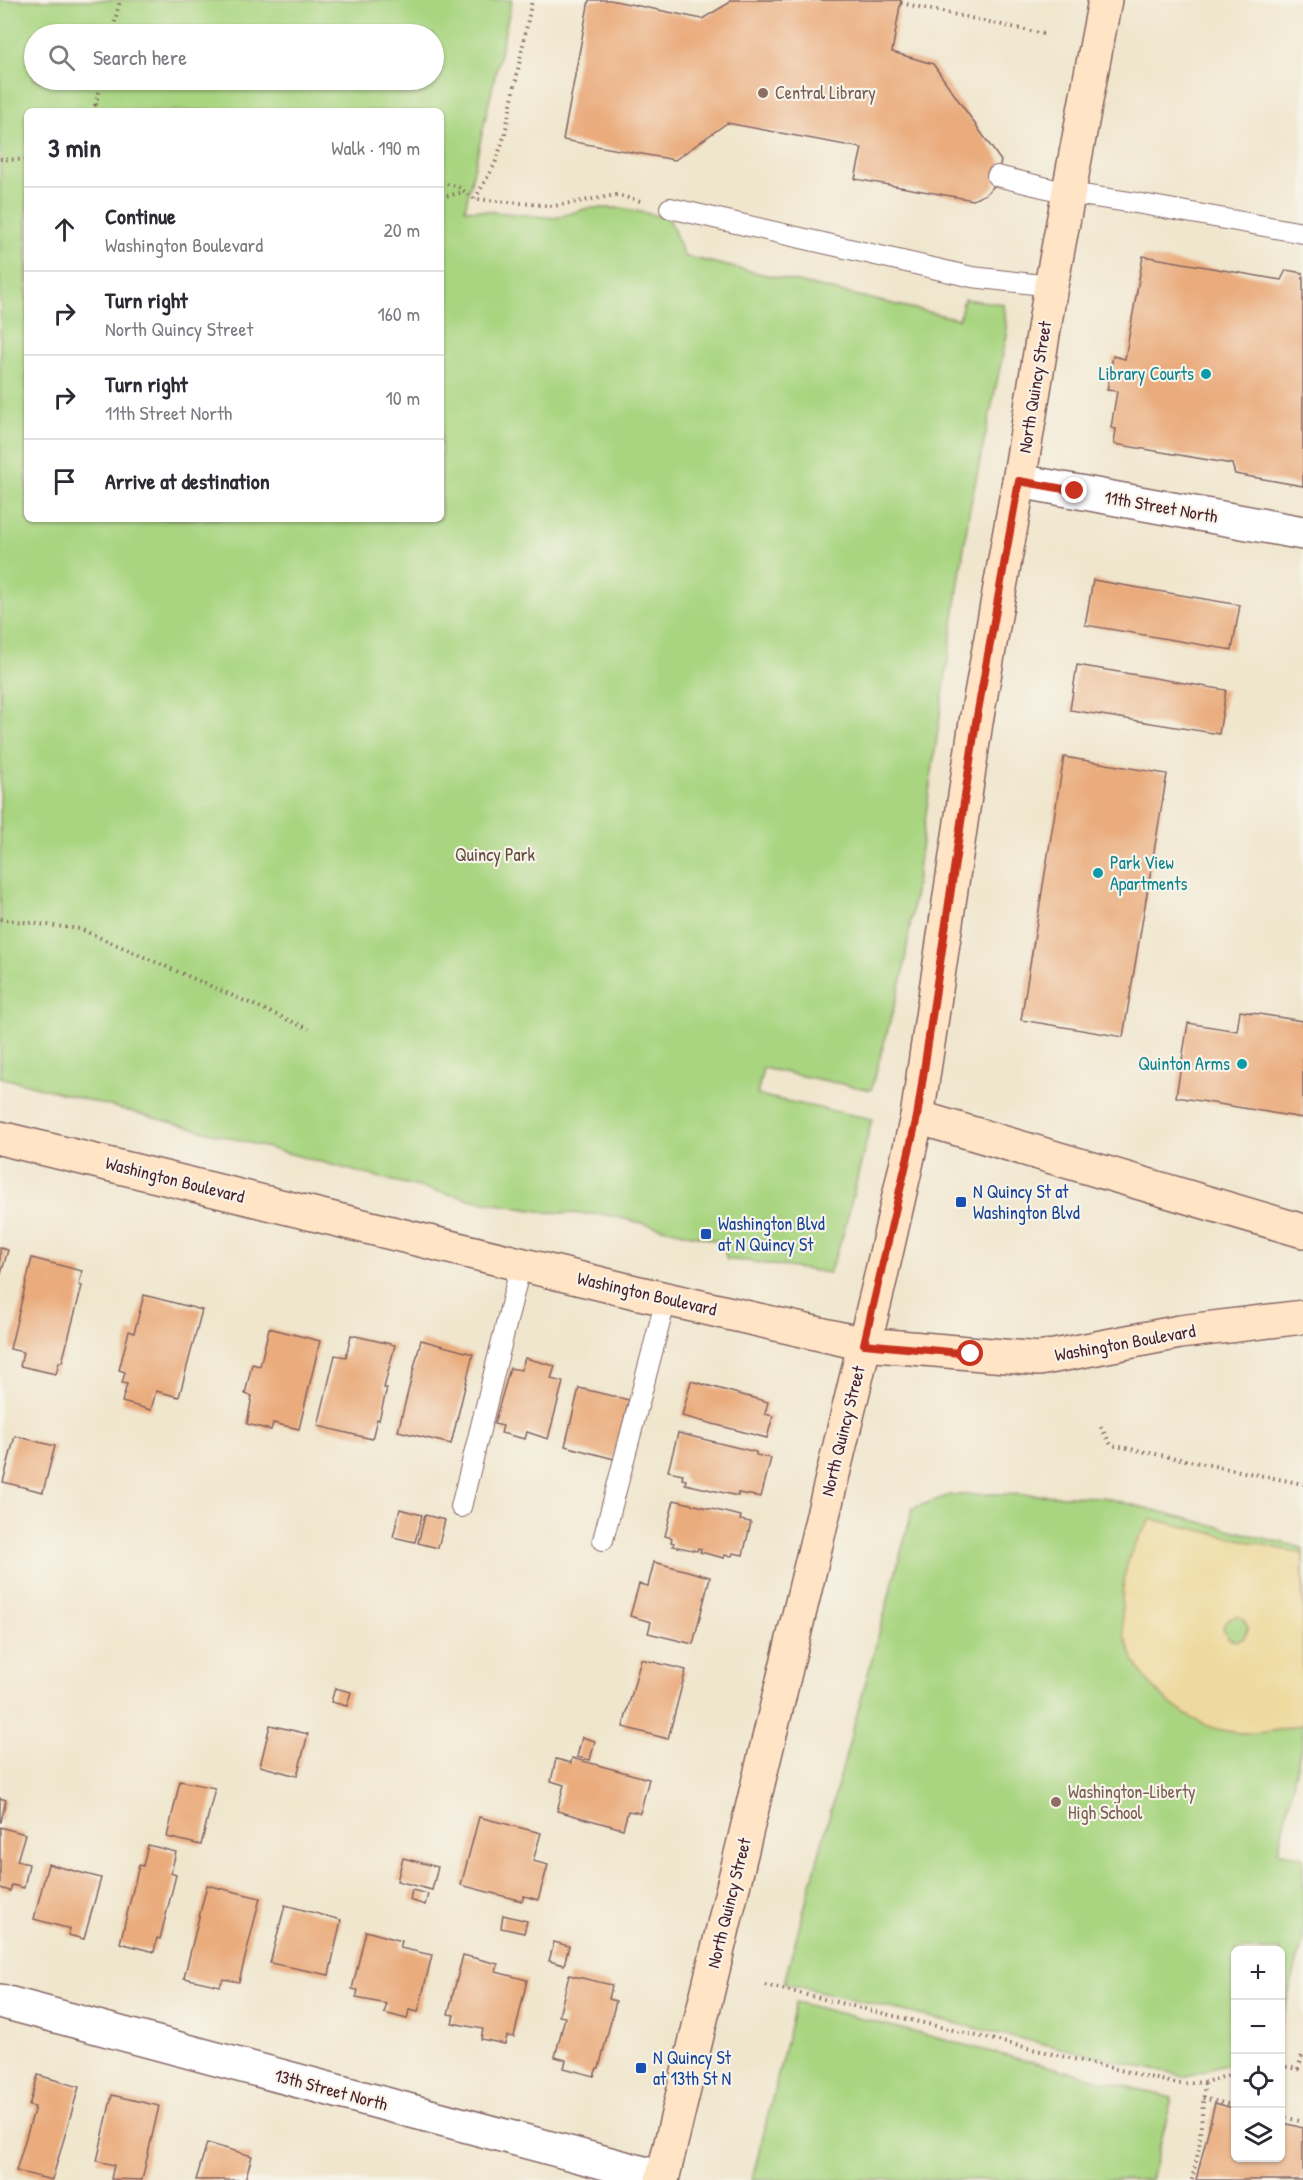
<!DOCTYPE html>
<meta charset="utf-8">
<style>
body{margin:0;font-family:"Patrick Hand",sans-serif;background:#f2f2f3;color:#2b2b33}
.controls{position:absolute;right:18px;bottom:18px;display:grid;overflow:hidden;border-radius:9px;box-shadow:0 2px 4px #0004}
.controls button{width:54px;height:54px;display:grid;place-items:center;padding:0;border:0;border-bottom:2px solid #e1e1e2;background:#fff;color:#2b2b33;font:30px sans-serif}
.stop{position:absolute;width:18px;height:18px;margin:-14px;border:4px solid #c8321e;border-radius:50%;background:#fff}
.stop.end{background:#c8321e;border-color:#fff;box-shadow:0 2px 6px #0008}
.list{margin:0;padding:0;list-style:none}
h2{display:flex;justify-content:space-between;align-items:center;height:78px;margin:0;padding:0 24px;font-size:26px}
h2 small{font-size:20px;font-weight:400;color:#7c7c81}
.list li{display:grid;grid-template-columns:39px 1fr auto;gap:18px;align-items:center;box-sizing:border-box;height:84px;padding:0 24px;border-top:2px solid #e1e1e2}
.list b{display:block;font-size:22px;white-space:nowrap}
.list p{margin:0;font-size:20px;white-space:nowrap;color:#7c7c81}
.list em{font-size:20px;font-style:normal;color:#7c7c81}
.icon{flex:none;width:33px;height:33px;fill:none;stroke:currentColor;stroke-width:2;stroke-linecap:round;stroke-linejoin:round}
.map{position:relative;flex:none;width:1303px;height:2180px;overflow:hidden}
.search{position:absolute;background:#fff;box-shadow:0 2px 4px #0004;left:24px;top:24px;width:420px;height:66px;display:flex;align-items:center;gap:15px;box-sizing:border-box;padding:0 21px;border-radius:33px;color:#7c7c81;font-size:22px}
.panel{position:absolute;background:#fff;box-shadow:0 2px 4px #0004;left:24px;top:108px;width:420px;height:414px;border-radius:9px}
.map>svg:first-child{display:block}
.green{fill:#a9d581;stroke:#7a7a56;stroke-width:1.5;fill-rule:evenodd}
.sand{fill:#eeda9e;stroke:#9c7c64;stroke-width:1.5;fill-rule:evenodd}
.building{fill:#eaac7d}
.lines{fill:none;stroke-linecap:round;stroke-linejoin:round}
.lane-casing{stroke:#846564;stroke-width:22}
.street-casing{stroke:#846564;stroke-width:36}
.secondary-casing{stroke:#846564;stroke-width:36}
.path{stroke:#846564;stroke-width:4;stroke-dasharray:1.5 4.5;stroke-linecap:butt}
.lane{stroke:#fff;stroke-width:20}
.street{stroke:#fff;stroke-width:33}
.secondary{stroke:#ffe4c6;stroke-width:33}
.route{stroke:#c8321e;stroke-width:8}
.education-dot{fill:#8d6e63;stroke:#f7f3e8;stroke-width:2}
.culture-dot{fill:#0f9aa8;stroke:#f7f3e8;stroke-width:2}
.transit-dot{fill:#1a4fb4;stroke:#f7f3e8;stroke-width:2}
.labels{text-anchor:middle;stroke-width:4.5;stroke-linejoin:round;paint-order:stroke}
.education-label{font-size:18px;fill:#785e54;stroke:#f7f3e8;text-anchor:start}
.culture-label{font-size:18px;fill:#0d838f;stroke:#f7f3e8;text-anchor:end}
.street-label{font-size:18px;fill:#4a1f2b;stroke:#f7f3e8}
.park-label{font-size:18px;fill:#624c40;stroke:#f7f3e8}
.transit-label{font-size:18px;fill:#164399;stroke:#f7f3e8;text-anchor:start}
</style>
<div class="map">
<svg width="1303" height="2180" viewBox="0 0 1303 2180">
<rect width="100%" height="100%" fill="#f7f3e8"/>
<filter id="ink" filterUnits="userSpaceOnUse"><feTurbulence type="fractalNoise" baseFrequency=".0167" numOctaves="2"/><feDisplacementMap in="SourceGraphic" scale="12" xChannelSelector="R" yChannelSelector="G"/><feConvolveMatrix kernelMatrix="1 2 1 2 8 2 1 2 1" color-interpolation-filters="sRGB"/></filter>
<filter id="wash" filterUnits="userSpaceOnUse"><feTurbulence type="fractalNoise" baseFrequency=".008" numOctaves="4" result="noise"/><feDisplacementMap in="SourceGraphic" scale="24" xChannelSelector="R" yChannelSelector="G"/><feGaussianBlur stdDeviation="1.35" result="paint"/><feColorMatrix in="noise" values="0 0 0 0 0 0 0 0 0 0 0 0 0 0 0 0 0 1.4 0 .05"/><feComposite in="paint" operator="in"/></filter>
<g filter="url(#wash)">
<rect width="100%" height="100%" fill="#f0e6cd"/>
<!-- green -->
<g class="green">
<path d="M0 0H512L465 209 555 218 588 208H621L669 218 684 256 959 319 964 299 1004 304 1007 335 969 512 903 975 871 1090 763 1068 757 1095 872 1119 843 1235 829 1273 746 1261 727 1260 722 1242 608 1215 545 1212 478 1201 385 1179 0 1077ZM34 34H434V80H34ZM27 111H441V519H27Z"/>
<polygon points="998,1494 1102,1497 1303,1548 1303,1738 1278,1851 1303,1857 1303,1941 1281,2022 1280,1950 1236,1950 1235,2062 1184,2077 784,1983 913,1508 950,1495"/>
<polygon points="796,2002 1172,2098 1151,2180 752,2180"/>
</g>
<!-- sand -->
<path class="sand" d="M1151 1519 1303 1554V1724C1276 1731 1250 1737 1222 1730 1181 1720 1141 1684 1127 1644 1119 1619 1121 1584 1129 1558 1133 1545 1144 1531 1151 1519ZM1237 1616 1244 1620 1248 1627 1244 1638 1237 1641 1228 1639 1223 1628 1226 1620Z"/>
<g id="blocks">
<!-- building -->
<g class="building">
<polygon points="589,0 610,0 702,19 729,3 730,0 901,0 892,52 933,64 1001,161 994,186 986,194 973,200 855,179 862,148 727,123 675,160 563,140"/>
<polygon points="1143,256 1281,280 1286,270 1303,273 1303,486 1235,474 1232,464 1114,444 1116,429 1111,428 1117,391 1107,390 1113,356 1125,359"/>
<polygon points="1093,580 1240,605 1232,650 1085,625"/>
<polygon points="1077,665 1226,690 1219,734 1070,710"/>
<polygon points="1064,757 1167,774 1123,1037 1021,1020"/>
<polygon points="1240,1011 1303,1021 1303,1118 1176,1097 1188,1023 1237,1031"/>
<polygon points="0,1248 8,1250 1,1274 0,1274"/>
<polygon points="32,1258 82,1271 79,1285 82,1286 62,1362 59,1362 56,1374 20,1366 23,1352 10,1349"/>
<polygon points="144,1295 202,1310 179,1397 156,1391 151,1410 122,1402 127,1384 122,1383 125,1372 119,1370 129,1331 134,1333"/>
<polygon points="269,1328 320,1341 299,1429 273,1423 271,1430 247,1424 252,1396 245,1394 252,1364 260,1366"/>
<polygon points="351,1335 395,1345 384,1388 387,1388 379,1420 377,1419 372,1439 318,1426 335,1355 346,1357"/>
<polygon points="421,1340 473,1354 451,1444 398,1431"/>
<polygon points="525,1358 555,1366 551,1379 563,1382 548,1439 527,1432 525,1439 501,1433 503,1426 494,1424 510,1368 521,1370"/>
<polygon points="691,1381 768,1402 765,1414 773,1416 767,1438 682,1416"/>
<polygon points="579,1388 629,1400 614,1459 565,1446"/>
<polygon points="678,1433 756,1452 756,1455 771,1458 761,1497 738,1493 738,1496 685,1484 686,1480 682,1479 683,1474 668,1471"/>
<polygon points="15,1436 55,1446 43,1492 3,1482"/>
<polygon points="674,1500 741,1516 740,1520 751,1522 743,1555 733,1553 732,1556 725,1555 724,1558 700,1552 701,1549 698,1548 697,1551 673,1546 674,1543 671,1542 672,1538 665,1536"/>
<polygon points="400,1509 422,1515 415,1542 393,1537"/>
<polygon points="425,1515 445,1520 438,1548 418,1543"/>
<polygon points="654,1562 710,1577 693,1644 648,1633 651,1622 630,1616 639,1584 648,1586"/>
<polygon points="641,1659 686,1670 668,1739 623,1727"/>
<polygon points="335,1688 351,1692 347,1706 331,1702"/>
<polygon points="270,1725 308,1734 297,1776 260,1766"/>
<polygon points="582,1737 595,1741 590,1760 577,1757"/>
<polygon points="572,1758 649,1779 640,1813 628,1811 623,1829 557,1811 564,1785 551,1781 556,1759 571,1763"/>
<polygon points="180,1781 215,1788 201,1845 167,1837"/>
<polygon points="0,1798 6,1800 1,1822 0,1822"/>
<polygon points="479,1817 541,1833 533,1861 548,1865 538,1900 524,1896 522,1901 461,1885"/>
<polygon points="0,1827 25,1834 17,1861 29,1864 24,1888 12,1885 10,1891 0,1888"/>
<polygon points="148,1845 176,1852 171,1873 176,1875 160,1939 157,1938 154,1952 120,1943 139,1865 143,1866"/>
<polygon points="403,1858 438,1867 432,1890 397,1881"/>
<polygon points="48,1864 101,1878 84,1939 68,1935 70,1929 34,1919"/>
<polygon points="207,1885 260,1898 239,1982 223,1979 220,1986 184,1978"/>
<polygon points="412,1890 428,1894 425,1905 410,1900"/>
<polygon points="285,1905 341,1920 329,1975 270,1963"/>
<polygon points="503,1915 527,1921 524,1933 501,1928"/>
<polygon points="366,1931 402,1941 400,1948 432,1955 418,2012 409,2010 407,2019 384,2013 387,2004 356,1998 358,1990 352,1989"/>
<polygon points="554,1942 569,1946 564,1965 549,1961"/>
<polygon points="463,1955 498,1964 496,1972 527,1980 514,2037 507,2036 505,2044 481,2039 483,2029 452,2023 454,2015 448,2014"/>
<polygon points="569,1975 612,1985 609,1999 616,2001 599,2068 597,2068 594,2076 564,2068 566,2060 555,2057 565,2017 559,2016"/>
<polygon points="38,2075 79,2087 52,2180 16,2171 35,2107 29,2106"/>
<polygon points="112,2095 159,2106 142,2180 111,2179 114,2165 97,2161"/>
<polygon points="1215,2103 1236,2109 1236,2158 1280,2158 1280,2122 1303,2128 1303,2180 1196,2180"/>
<polygon points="207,2143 252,2156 245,2180 196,2180"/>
</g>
</g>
</g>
<g filter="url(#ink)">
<use href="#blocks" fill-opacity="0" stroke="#846564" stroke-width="1.5"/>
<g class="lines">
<!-- lane casing -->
<g class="lane-casing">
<g id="lane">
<polyline points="997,176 1068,193 1136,203 1303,233"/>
<polyline points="670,208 972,277 1051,286"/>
<polyline points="461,1507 521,1264"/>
<polyline points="603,1540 666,1299"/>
</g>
</g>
<!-- street casing -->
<g class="street-casing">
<g id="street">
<polyline points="1019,481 1303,533"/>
<polyline points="0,2001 662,2178"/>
</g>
</g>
<!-- secondary casing -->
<g class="secondary-casing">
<g id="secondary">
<polyline points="917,1117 1303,1231"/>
<polyline points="0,1138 635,1292 864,1344 1039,1359 1180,1332 1303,1317"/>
<polyline points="662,2180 880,1280 917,1117 976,722 1019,481 1051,286 1105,0"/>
</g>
</g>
<!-- path -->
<g class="path">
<polyline points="901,3 1044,34"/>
<polyline points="112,34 120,0"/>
<polyline points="91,111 96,104"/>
<polyline points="97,111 96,103 102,80"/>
<polyline points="0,159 27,160"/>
<polyline points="441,183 457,186 475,199 554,206 617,195 644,202"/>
<polyline points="441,197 464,192"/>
<polyline points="475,199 495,164 505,134 532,0"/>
<polyline points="0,919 80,929 309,1029"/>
<polyline points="1101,1427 1111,1445 1303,1484"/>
<polyline points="765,1985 1178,2084 1205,2082 1236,2073"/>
<polyline points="1280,2066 1303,2070"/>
<polyline points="1298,2069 1303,2052"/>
<polyline points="1203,2098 1236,2106"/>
<polyline points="1280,2116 1303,2122"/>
<polyline points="1192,2180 1199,2148 1205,2082"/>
</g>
<!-- lane -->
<use href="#lane" class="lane"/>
<!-- street -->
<use href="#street" class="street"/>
<!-- secondary -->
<use href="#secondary" class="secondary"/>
</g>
</g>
<g class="lines" filter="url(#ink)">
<!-- route -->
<polyline class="route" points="971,1354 864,1344 917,1117 976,722 1019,481 1075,491"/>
</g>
<!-- markers -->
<g class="education-dot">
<circle cx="763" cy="93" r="6"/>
<circle cx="1056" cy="1802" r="6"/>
</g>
<g class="culture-dot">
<circle cx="1206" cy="374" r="6"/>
<circle cx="1098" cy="873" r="6"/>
<circle cx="1242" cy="1064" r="6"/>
</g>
<g class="transit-dot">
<rect x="955" y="1196" width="12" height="12" rx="3"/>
<rect x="700" y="1228" width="12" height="12" rx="3"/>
<rect x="635" y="2062" width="12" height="12" rx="3"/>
</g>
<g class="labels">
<!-- education labels -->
<g class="education-label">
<text x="775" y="99">Central Library</text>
<text x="1068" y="1798">Washington-Liberty<tspan x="1068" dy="21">High School</tspan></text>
</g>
<!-- culture labels -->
<g class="culture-label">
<text x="1194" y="380">Library Courts</text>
<text x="1110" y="869" text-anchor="start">Park View<tspan x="1110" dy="21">Apartments</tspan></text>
<text x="1230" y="1070">Quinton Arms</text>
</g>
<!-- street labels -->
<g class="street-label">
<text transform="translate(1035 387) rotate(-81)" y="6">North Quincy Street</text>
<text transform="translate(1161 507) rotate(10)" y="6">11th Street North</text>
<text transform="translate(175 1180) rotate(14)" y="6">Washington Boulevard</text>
<text transform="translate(647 1294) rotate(13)" y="6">Washington Boulevard</text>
<text transform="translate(1125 1343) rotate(-10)" y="6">Washington Boulevard</text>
<text transform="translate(843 1431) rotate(-76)" y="6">North Quincy Street</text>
<text transform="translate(729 1903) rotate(-76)" y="6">North Quincy Street</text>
<text transform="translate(331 2090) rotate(15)" y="6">13th Street North</text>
</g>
<!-- park labels -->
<g class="park-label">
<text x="495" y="861">Quincy Park</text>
</g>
<!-- transit labels -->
<g class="transit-label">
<text x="973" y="1198">N Quincy St at<tspan x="973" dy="21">Washington Blvd</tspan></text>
<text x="718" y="1230">Washington Blvd<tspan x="718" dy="21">at N Quincy St</tspan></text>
<text x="653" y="2064">N Quincy St<tspan x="653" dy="21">at 13th St N</tspan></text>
</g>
</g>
</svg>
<div class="controls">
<button>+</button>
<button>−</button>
<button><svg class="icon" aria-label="locate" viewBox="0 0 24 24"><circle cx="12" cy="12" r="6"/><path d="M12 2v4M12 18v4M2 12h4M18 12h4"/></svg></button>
<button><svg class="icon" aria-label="layers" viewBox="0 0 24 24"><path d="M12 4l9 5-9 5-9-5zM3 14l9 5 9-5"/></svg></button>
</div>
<div class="stop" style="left:971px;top:1354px"></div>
<div class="stop end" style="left:1075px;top:491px"></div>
<div class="search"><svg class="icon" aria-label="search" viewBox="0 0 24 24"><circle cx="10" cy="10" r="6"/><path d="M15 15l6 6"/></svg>Search here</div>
<section class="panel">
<h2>3 min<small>Walk · 190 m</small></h2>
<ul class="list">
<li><svg class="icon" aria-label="ahead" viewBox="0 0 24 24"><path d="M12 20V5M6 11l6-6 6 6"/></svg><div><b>Continue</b><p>Washington Boulevard</p></div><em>20 m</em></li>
<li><svg class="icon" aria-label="right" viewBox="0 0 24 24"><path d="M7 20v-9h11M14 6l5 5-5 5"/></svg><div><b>Turn right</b><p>North Quincy Street</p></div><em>160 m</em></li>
<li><svg class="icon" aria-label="right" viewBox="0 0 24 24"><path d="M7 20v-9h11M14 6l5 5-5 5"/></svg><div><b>Turn right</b><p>11th Street North</p></div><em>10 m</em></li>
<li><svg class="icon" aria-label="arrive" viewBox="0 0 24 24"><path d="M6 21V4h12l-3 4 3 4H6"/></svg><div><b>Arrive at destination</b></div></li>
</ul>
</section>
</div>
